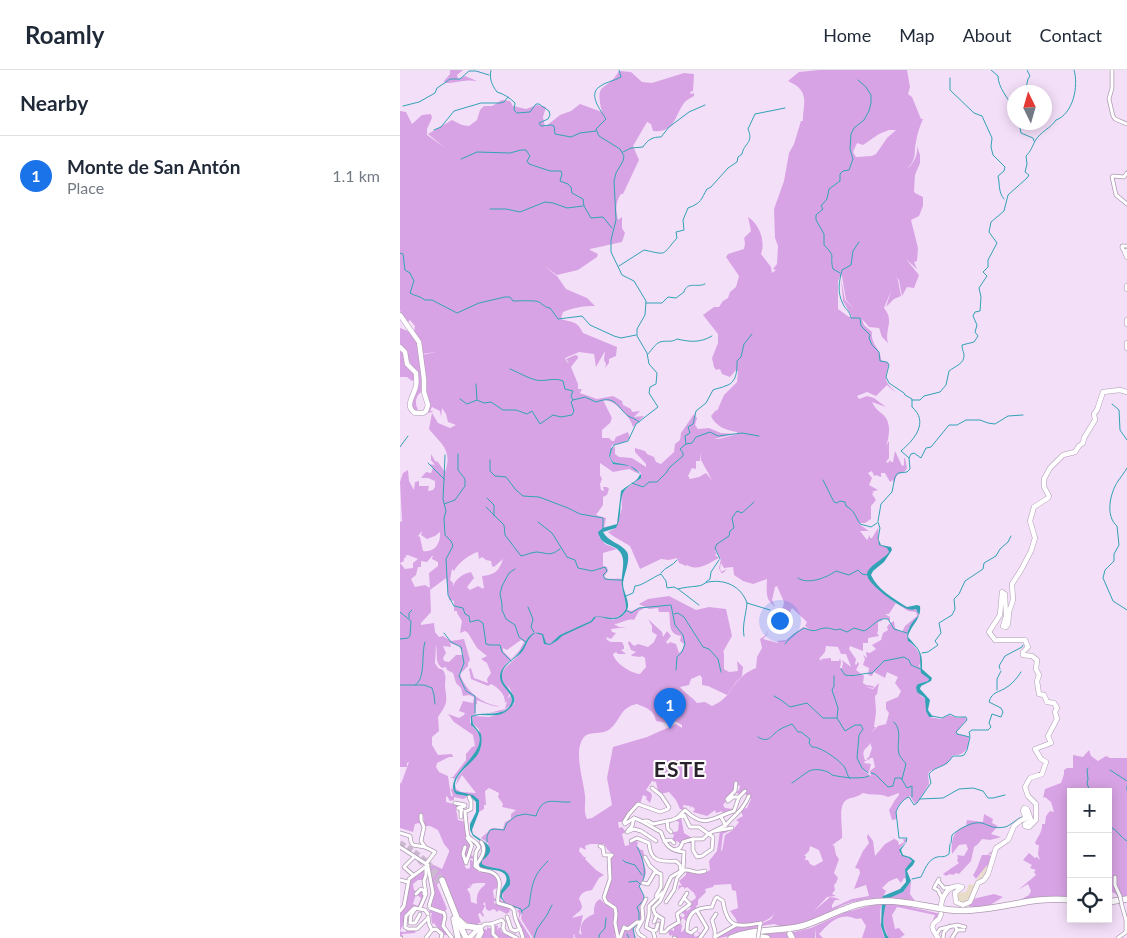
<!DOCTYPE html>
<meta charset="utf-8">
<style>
body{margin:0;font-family:Lato,sans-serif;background:#f2f2f3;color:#1f2937}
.controls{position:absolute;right:15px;bottom:15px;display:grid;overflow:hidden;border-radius:0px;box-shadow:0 2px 12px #0003}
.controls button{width:45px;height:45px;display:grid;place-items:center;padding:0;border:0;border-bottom:1px solid #e0e1e3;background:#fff;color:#1f2937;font:25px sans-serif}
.compass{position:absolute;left:607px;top:15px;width:45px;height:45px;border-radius:50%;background:#fff;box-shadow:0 2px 12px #0003;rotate:355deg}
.you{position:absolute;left:379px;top:550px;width:18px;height:18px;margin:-12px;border:4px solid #fff;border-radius:50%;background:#1a73e8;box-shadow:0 0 0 8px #1a73e833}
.badge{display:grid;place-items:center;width:32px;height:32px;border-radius:50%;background:#1a73e8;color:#fff;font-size:16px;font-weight:700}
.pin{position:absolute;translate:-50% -41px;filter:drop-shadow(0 1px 2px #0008)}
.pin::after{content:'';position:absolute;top:26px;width:18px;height:15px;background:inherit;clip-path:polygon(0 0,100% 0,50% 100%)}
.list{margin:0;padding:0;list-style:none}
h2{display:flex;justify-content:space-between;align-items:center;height:65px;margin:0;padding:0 20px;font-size:21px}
h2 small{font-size:16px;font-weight:400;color:#747a83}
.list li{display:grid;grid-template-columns:32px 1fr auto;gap:15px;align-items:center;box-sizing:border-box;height:80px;padding:0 20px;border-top:1px solid #e0e1e3}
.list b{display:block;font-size:19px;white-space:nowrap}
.list p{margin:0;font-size:16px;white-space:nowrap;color:#747a83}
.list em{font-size:16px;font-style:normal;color:#747a83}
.icon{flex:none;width:28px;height:28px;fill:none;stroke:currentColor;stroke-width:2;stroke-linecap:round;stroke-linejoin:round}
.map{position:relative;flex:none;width:727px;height:868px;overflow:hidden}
header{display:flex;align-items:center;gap:30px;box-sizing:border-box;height:70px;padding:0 25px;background:#fff;border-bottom:1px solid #e0e1e3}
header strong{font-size:24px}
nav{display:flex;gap:28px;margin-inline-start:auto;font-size:18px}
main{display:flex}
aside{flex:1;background:#fff}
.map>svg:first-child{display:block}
.industrial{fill:#e7dcc7}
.green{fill:#d8a3e4;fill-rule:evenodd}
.water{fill:#32a3b6}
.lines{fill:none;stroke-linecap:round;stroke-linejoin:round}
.stream{stroke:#32a3b6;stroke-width:1}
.highway-tunnel{stroke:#cbb9d0;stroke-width:5.5;stroke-dasharray:5.5 3;stroke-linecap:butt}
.minor-casing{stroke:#ae9ab2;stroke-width:4.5}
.major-casing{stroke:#ae9ab2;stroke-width:5.5}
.highway-casing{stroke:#ae9ab2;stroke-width:7}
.minor{stroke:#fff;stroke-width:3}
.major{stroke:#fff;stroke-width:4.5}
.highway{stroke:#fff;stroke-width:5.5}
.minor-bridge-casing{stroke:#ae9ab2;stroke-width:4.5;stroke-linecap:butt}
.minor-bridge{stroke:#fff;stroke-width:3}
.labels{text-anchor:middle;stroke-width:4;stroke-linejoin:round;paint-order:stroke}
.district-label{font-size:21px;font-weight:bold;letter-spacing:1px;fill:#29212b;stroke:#fff}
</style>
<header>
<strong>Roamly</strong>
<nav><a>Home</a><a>Map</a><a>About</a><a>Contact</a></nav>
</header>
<main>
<aside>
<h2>Nearby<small></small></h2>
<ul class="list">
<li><span class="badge">1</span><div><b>Monte de San Antón</b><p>Place</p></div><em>1.1 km</em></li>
</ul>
</aside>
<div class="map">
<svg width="727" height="868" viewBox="0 0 727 868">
<rect width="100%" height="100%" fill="#f4dff9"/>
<!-- industrial -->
<polygon class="industrial" points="587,795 588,798 569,831 561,834 556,829 558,823 566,822 569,814 573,815"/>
<!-- green -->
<g class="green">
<path d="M50 0H63L57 5 58 9 65 6 77 11C65 9 57 13 45 13L44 11 50 4Z"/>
<path d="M419 0H507L510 17 508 24 512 27 521 49H523C520 56 517 64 516 72 513 85 518 87 507 99 514 93 518 85 517 76L520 85V93L515 105 514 121 515 123 523 127V136L519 146 511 150 518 178 517 191 514 192 517 199 506 189 519 205 514 218 507 217 502 226 499 210 496 207 498 210 501 226 494 229 486 237 491 221 484 238C495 251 484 260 488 273L482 267 479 258 469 257 462 249 464 255 472 262C470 274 481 279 481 290L489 293C488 300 483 306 488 314 490 317 494 320 496 323L487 315 476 326 467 322 457 326 459 329 467 326 474 328 486 337 472 332C476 341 482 342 486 348 491 356 489 368 486 376L489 371V388L486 392 488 393 490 390 491 392H493L495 381 502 396 504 395V388H505L507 398 505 401 497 405 493 414V410L490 412 485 403H481V407L476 405 474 406 472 401 468 403 472 408 469 415 478 420 471 422H474L472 424 476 430 471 436V449L465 453H458L470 462V463L469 461H460L467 470 470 465V468H472L478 458V452L479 474 487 477 489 482 483 490 473 496 467 506C478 518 499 542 516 539L519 545 508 559V571C515 576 520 582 521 591L519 596C522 598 522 605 529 609L528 611 518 614 521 626 525 628C527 634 527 640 529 647L541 649 549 645 558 648 565 647 566 650 556 663 569 667C569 678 565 686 553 685L547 694 530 701 528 704 529 714 518 732 515 734 510 726C501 730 493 740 497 749L492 750 489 740 495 730 499 725V723L488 727C480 723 471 726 463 723 457 728 449 727 445 731 438 738 443 758 442 768L431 776 434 775 436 785 439 789 434 803 438 808 436 813 434 815 435 820 432 824 436 826 427 827 414 841 430 827 436 828 440 830H435L432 835V838L452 829 469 826 466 815 454 819 460 803 459 799 455 798 463 781 469 773 467 767 468 764 473 771 475 786 485 774 494 769 488 765 498 771 499 775 504 772 503 769H505L507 770 500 778V784L509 788 512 791 510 796 505 798 506 808H504L501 813 497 808C486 812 489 812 482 818L486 821C479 833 478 855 485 868H462L466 856 461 848C456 850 455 848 450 847 436 844 427 856 419 864L423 868H416L415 858V868H369L357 864 394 862 411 858 446 842 473 835 472 829C467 828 463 830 458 831 436 834 420 851 398 856 387 858 374 858 363 858L383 857 374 854 361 856V854L371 849 375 843C368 853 349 857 338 855L336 849 330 841 338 838 336 821 332 820 331 814 314 815 313 817 305 819 306 822 298 830V835L296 836 297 839 291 842 287 852 283 848 279 852 278 844 283 848 285 845 281 842 285 839 287 841 291 838 289 836 290 832 295 829 296 827 294 823 287 817 284 819V817H281L278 820 279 815 282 816 279 811 286 805V801L295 804 302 803 303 804 310 800 309 791 317 781 320 761 331 760 323 764 321 780 322 781 325 765 333 760 339 752 336 750 343 746 341 742 342 739 347 738 351 729 344 723 339 724 335 722 339 720 340 716 336 714V711V719L323 735 325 738 333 739V741L323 744 322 741 316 743 315 740 307 746 293 742 295 739 292 736 291 738 290 736 283 735 284 740 280 739 276 730 269 722 260 724 258 721 256 712 252 711 246 720 251 723 252 726 250 733 246 729 247 727 243 725 240 734 223 752H218L219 758 222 757 226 762 222 764 225 776 229 775V772L232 773 236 769 246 773 236 771 238 773 237 776 241 780H243L245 789H243C243 793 246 798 246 802 246 805 242 814 239 817 248 827 242 836 243 848L234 857V863L236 868H221L214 865 216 868H176L174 866 175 864 173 865 174 868H133L121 849 122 841 119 849 131 868H124L116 849 119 848V843L117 841 119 839 98 832 99 826 102 831H104L102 824 110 815C112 794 92 801 82 794V791C89 785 90 781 88 773L81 768 92 758 103 759 105 752 111 749V744L116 740 102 737 103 734 98 727 99 723 89 718 85 721 86 735H84V739L79 742V730L56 721 55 718 58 707 81 678 79 659 73 654 72 647 74 646 89 647 103 643 114 634 115 629 108 615 109 620C91 601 111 596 120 583 124 579 126 574 128 569H127L122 580 106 594 100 606 103 615 110 623 107 629 111 625 112 631 111 635 102 642 89 643 105 639 107 631 105 633C105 624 99 618 91 614L88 616 71 609 69 599 71 598 74 608 88 613 87 609 91 603 87 593 81 589 87 586 77 578 68 563 65 561 60 563 62 551 57 543V541H54V531L49 530 46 508 30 520 29 503 38 496V492L32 489 33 485 27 492 21 491V497H18L16 505 11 509 15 517 25 515 30 518 31 542 21 553V555L34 553 35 562 39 567 43 566 51 571 64 569 70 590 68 593V596L60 604C65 620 82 635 100 636 95 638 82 632 77 630V634L74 635H76L75 644 71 646 70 652C72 657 77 660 79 665 85 682 61 696 55 709L50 707H53L66 690V684L72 677 75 676 73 665 54 652 48 644 59 648 64 645 65 643 59 641 63 631 73 633 74 627 69 625 63 626 61 618 56 613 53 603 47 600 46 597 42 598C34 592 38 583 36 575L35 593 38 598 43 600C47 607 45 609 45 616 47 633 48 632 38 647L39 661 32 667V675L38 685 52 684 53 687H49L37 693 36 697 39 702 48 706 51 726H53L51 720 53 713 52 718 60 725 68 727 63 729 54 727V730L50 731 47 726 46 727V732L58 735 56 739 58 750 66 752C65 761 65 765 72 773L68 786 70 787 71 785 73 786V789L68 788 64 791 65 797 67 799 70 798V790H72L79 802H88L97 808V818L93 820 94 828 96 829 97 831H94V833L109 837 110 841 107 844 99 840 97 842 94 839 89 841 86 839 85 832 83 834 85 836 82 842 84 845 83 847 80 843 78 844 81 853H78V855C55 855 54 830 46 813L42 817 39 812 37 815 47 839 44 842 34 839 31 835 34 825 29 796 34 795 42 799 49 782V780L44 774 38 760 30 756H25L23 745H20L23 757 19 753 15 754 13 762 0 758V712L1 714 9 692 7 693V697H0V452L2 451 0 412 3 403 8 400 9 411 14 420 15 412 19 411V416H29L28 421 33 420 35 417V411L28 408H21L26 402 31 403 33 398 30 394 35 395 31 390V384L35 391 38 392 45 402C53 380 41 374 29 359L32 343 38 353 50 358 56 355 48 352 46 344 42 338 41 347 40 341 32 337 30 341H33L32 342 24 344 27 341 22 285 36 282 22 284 14 263 15 256 10 250 8 252 0 241V41L6 42 12 54 22 45 31 44 32 48 27 59V65L44 77 28 64 52 50 62 55 69 56 77 50 80 40 84 36H92L102 30 110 31 113 36 126 39 137 35 146 37 143 47 145 57 160 45 171 41 180 34 202 42C194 10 206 23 219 1L231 2 242 12 252 13 284 3 294 4 293 21 290 22 291 24 294 23V26C291 28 286 30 284 33 274 47 275 63 253 61L251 54 247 52 233 76 239 90 223 124H221C215 132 216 141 218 150L222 147V158L225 163 222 172 190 179V180L198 184 197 187 178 200 157 205 143 195 157 206 166 219 187 228 195 236C184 236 175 237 163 242L161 249C174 253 177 251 183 263L217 277 216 286 209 289V293L205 298 206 294 204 290 205 281 196 297 194 284 179 282 165 288 167 292 169 293 166 289 175 285 178 286V288L171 297 178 314V319H182L180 323 197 329 213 326 222 331 223 335 231 339 232 342 240 341 234 347 244 346 233 357C231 347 214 329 203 330L212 348 210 353 202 360V368H209L212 371H214L216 367 228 362 230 368 225 372 212 375 209 386 213 394 218 393 213 392 210 387 212 379 215 376V384L219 387 232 388 246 397V394L235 382V378L245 381 247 384 254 387 256 392 261 394 274 382 275 374 280 370 281 363 294 344 297 348 295 355 298 359 309 358 321 363 335 364 314 369H319L337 364V362C326 360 316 357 311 346L316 340 317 341 324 325 337 312 338 302 336 300 330 307 322 304 320 299 316 300 314 297 312 288 318 273V264L303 245 314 237H319L323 231 328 228 330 222 336 217 339 206 326 187 328 184 344 179 345 173 344 168 351 161 348 147C359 154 366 171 361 184L371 197 372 203 376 200 373 199 377 194 378 176 375 168 374 139 384 111 389 83 394 74 401 51H403C402 40 409 27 398 17 395 14 391 13 388 11L399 2ZM489 60H496L487 68 476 84 472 86 456 87 453 82 457 73 463 75 479 64ZM440 206H442L446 230 454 239 445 230 441 208 443 231 452 247H449L438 239V211ZM301 382V390L312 410 306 403 299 407 290 409 288 406 292 398 296 399V391H300ZM200 393 213 402 229 399 239 404 235 399 241 403V408L227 418 221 425 222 438 216 458 208 462 213 466 230 476 240 499 261 489 269 490 277 488 279 493 286 496 287 495C299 502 308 493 319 488L315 485 317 484 315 481 316 480 321 489 319 498 321 503H323L327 499 321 502 320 498 321 493 324 498 333 497 334 505 343 511 353 514 367 509C366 529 367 529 375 537L372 530 375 517 377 516 384 532 383 537 375 543 384 544 390 542 392 538 407 552 405 556 409 559 403 557 386 570 377 571 378 573 363 569 367 565 368 560 366 565 360 569 362 578 357 587 356 598C352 600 349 601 345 604 327 619 332 627 312 636L305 632 297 633C291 626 286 624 280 617L289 615 291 609 300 605 302 608V615L308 616 327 625 336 612 342 606 343 597 337 591 338 601 329 602 324 599V583L323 582 332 566 326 539 309 537 296 540 269 526 248 529 239 534 245 537 238 538 232 541 227 540 224 544 213 550 202 546C213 550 220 548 226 539 226 528 221 519 222 509 216 507 210 511 204 507L208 501 207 497 203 496V483L217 479 205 474 199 467 203 458 213 456 204 457 206 448 196 445 203 435V427L207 425 209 419 207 417H203L204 421 201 420 200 414 202 409 200 405ZM22 461 21 465 27 469 35 466 40 462C41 473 35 483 23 481L20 467 18 466ZM78 482 79 489 82 487 86 490 91 491 92 496 94 497 103 489C99 501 95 505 82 506L84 518 81 519 82 518 78 516 70 520 67 517 74 508 71 502C64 503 54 510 53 517V513L50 510 52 499 54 501C58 493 70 484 78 482ZM8 485 18 489 13 493V498L5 499 0 493 4 491V488L7 487 5 486ZM496 533 508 541 516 542 517 546 505 556 502 562 495 558 494 551 490 553 492 555 489 554 487 557 488 560 483 563 481 570 472 575 476 579 470 583 466 582 467 588 463 585 465 589 463 595 469 598 468 605 472 606 474 602 485 608 487 602 498 607 495 613 501 621 498 627 486 632V639L489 643 486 654 478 656 471 663 476 657H474L476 642 475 626 477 624 479 613 473 619 466 617 474 618 473 616 466 615 463 613 464 606 456 600 459 594 458 592 456 595 455 594 456 589 449 579 450 576 463 581V573H468V568L479 566 477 563 478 561V552L482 551 481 549 487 548 490 551V547L485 544H489ZM246 537 249 539 258 538 259 542H269C271 552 267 564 281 566L280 571 284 574 283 579 279 583 276 574 270 572 268 574 266 572 271 566 267 561 263 567 262 562 248 549 252 556V562L257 565 254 572 248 577 238 574 234 576 229 571 228 573 231 580 236 582 231 585 232 586 240 587 242 586 245 588 246 597 240 604C230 603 215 593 213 584L216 582 218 584H226L221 580 224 579V576L222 572H211L207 570 206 567 211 569 216 563 212 562 211 559 227 557H219L214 554C221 554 227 548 234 550L239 541ZM121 570 124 572 119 581 111 589 103 581V578L107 580ZM50 573 59 576 63 583V585H56L49 592 44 591 43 588 46 583 43 576 51 577ZM426 576 438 577 441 584H446L451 597 442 590 443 593 442 598H440L441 592 440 588 439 591H431V588L421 589 422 591 419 589 425 582ZM237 634C247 638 254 640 256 651L266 653 264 647 265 640 264 638 259 637 267 636 270 640 271 649 282 655V658L276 654 247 667 213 677 207 708 212 735 192 748 187 749C183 740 186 735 185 726 184 711 172 679 185 666 191 661 203 665 210 659 221 650 220 637 237 634ZM470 673 472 678 469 687 466 689 469 690 470 688H473L475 697 470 701 471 706 462 700 468 703 469 702 471 694 464 693 465 691 468 690H465C460 678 468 679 470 673ZM62 705 76 723 61 722 56 719V715ZM190 774H204L207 779 212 784 210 790 211 809 204 827 210 835 205 834 200 829C194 832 194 838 194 844 184 848 178 855 182 865L179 863 183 845 172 848C179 840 186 841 179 829 181 822 186 821 192 820L199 808 204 805 196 800 185 789 186 787H184L179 781 180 777 186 780 185 776ZM410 776 419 780 423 791 414 796 410 794 408 790H405L406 786H404L409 781ZM77 813H85V815C78 820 76 826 77 834L71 832 70 824 67 819 71 817 69 814 72 816V814Z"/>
<path d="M0 258 8 261 19 273 23 321C16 324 14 333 18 339L16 341 23 340 25 337V329L27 334 25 341 18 343 12 338V334L17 304 0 276Z"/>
<polygon points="0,278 3,279 5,293 13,299 15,309 12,311 7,307 0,307"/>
<path d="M689 680 691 686 698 691 706 686 710 688H727V827L719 829 716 824 712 822 708 823V722H671V740L669 741H671V829L631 828 620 830 629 825 631 821 628 814 618 820 636 805 634 802 636 800 630 798 632 795 623 790 629 783 635 788 637 787 640 790 638 784 639 775H637L635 773C637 768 643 761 642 754H645L646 746 650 741 654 742 651 732 645 727 643 728 645 719 661 713 664 704V700L667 698H673V685L683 687Z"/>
<path d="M584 744 593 749 592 753 598 756 591 764 601 767 590 770 582 769 578 774 574 777 571 791 559 804 556 803 553 805 550 804 546 806 543 804 559 793 557 791 558 788 557 785 564 786 568 779 566 774 559 775 552 784C551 770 553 760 566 756L567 750 583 752Z"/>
<polygon points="281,747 284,763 292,768 282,775 277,771 275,772 272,770 274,765 271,763 278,761 279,752 275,750"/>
<path d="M593 781 589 785 593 788 588 802 583 810 577 812 582 809 588 798 587 795 576 809 573 805C578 798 579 792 582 785H588L590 782Z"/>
<path d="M24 799 26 805 23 810H18L13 814 14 820 16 821 20 818 21 819 16 824 13 834 18 836 21 828 17 825 21 820 24 822 20 837C5 839 9 843 4 853 3 856 1 858 0 861L2 862H6V860H16L15 863 2 864 3 867H0V842L4 836 9 811 11 808Z"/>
<path d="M511 811 510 824 515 831 507 832 506 836 541 844 531 855 535 845 497 837 492 845 495 859 499 858 503 863 505 864 500 868H489C481 856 483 841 487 828L503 822Z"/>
<polygon points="594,824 603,827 587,837 573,839 568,835 573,829"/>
<polygon points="29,839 39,841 44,845 42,854 49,865 43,865 34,853 32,854 31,846 32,843 30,843"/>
<polygon points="278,853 282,855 281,862 282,862 286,857 287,862 293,862 295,867 300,865 296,860 302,865 299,868 273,868 272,865 270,866 268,862 270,861 268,862 270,859 274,861 274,857"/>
<path d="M358 854 359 857C344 861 331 868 315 868L336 856 343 857Z"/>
<polygon points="96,855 98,856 97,860 99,858 102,857 103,859 100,860 104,864 105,863 113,866 115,863 116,864 114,866 116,868 79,868 84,859 87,860 87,857 92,859"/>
</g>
<!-- water -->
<g class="water">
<path d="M211 378 212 379 210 387 213 392C224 395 234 394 241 405V408C236 412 229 415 225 420 218 427 223 446 216 458L203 462C208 472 221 473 227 482 231 490 224 504 223 513 223 525 235 536 222 546 212 553 206 546 196 547L192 552 162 566 158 570 150 575 144 574 142 565 135 563C128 568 127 573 124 579 118 589 102 593 102 606 101 619 125 625 109 639 97 651 83 641 72 647L73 654 81 664C82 671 82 677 78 684 71 695 50 706 56 721L73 725 79 730V742L72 760 73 764C82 772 101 776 82 791V794C93 801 112 794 110 815L102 824V827L106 834 99 826C100 820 104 817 106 812 110 798 88 800 80 799L78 795 85 781 83 773 73 766 70 760V754L76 742V732L71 727 56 724C39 703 102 679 71 655V646C82 641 99 647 108 638 120 625 100 619 100 607 100 594 115 590 121 580 125 575 126 568 132 564 135 562 139 563 143 564L146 573 150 574 160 565 191 551 194 547C209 544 215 555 226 539 226 530 223 524 222 516 220 505 227 491 220 482 214 473 201 477 198 462L203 458 217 454 221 421C227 415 238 412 240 404L230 396 213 394 209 386Z"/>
<path d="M478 468 481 475 491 477 492 480 484 492 473 501 471 505C477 519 494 529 507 537L517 535 520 536C522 549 510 556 508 567 519 580 523 581 522 599L532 608 531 611 521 616 520 619 530 630 528 640 533 647H529L526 641 525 628 517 622 516 617 518 614 528 611 529 609 521 603C519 588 524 581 508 571 505 560 512 552 519 545L516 539C512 540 512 540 508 539 499 537 466 513 467 504 468 496 484 489 489 482L487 478 479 475Z"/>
<path d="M507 771 501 780 503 785 510 787 515 791 513 795 507 801 511 811 503 822 487 829C484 842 480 856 489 868H485L481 856 482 828 483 826 500 819 506 812 505 799 512 791 509 788 502 786 499 780Z"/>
</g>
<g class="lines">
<!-- stream -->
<g class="stream">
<path d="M91 0C89 9 92 15 97 22 104 24 110 28 115 33L114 40 117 43 130 42 136 34H139L149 41 150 45 148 49 139 53 141 56 151 55 154 56 155 64 171 67 180 63 196 61"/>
<path d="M591 0 598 6C598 17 608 29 614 38"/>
<path d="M550 8V20L574 43 582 46 592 68 591 77 593 85 605 97 604 101 598 106C600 114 598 122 604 129"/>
<polyline points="625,22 628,9 630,6 627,0"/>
<polyline points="3,36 19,32 35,23 37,18 46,12 50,9 60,9 69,1 76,1 89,5"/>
<polyline points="619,52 621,63 633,68 634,71"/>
<polyline points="34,60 41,57 54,41 81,33 100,33 104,32 108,27"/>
<path d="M223 82 231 78 243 77C248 69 253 67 261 67L269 57 289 42 305 35"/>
<polyline points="61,89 77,82 110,83 121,80 126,80 130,86 127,91 129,94 150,101 161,101 162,104 160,111 168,114 171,117 172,123 183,129 184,136 191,148 203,147 212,158"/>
<polyline points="90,139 106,139 120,142 145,132 153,133 167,138 183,136"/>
<path d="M459 172 453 181 451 195 442 200C439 212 437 222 443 234 445 239 450 241 451 248H460L461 256 470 265 469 268 472 275 479 282 480 291 487 292 489 295 486 307 489 313 504 323 505 325 512 329V337C529 352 515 369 501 381L509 388"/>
<path d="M0 183 3 184 5 200 10 203 14 211 10 223C15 226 20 226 25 230H32L57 243 79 233 105 227H110L113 231C118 231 136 230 139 232 144 235 144 237 150 238L158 249 182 246 190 255 214 266 221 268 236 265"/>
<path d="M219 196 244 180C268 185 261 186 277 168L276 162 284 160 283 150 288 138C302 133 301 129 307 119L311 117 328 98 337 92 338 87 342 84C344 73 354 73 348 59L355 44 385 38"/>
<path d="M440 203 433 199C429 184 437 188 424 175V164L416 150V145L423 139 421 136 427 129 429 119 440 111V104L443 101 449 100 453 89 450 79 451 64 454 58 464 50 469 41 471 33V25L466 17 458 10"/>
<path d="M246 233H262L268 227 276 228 284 222C287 211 297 218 305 214"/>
<path d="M248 284C252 280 255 274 260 272 266 270 271 273 277 269 290 272 300 273 312 266"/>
<path d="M110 299C118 302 127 308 136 310 145 312 154 307 163 311L165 319 173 321 171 326 173 330 185 327 196 332C216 325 215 335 228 346 232 348 236 349 239 352"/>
<polyline points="76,314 77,330"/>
<polyline points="60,329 67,334 77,330 84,333 91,332 103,340 116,340 127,344 132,341 140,354 153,345 161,347 172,345 174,341 171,332 173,330"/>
<path d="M512 330H520L524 326 540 322 546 315 549 301C555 296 565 294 564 284 563 281 562 278 562 275L574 272 578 266 575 262 577 255 573 246 575 242 580 241 581 227 579 218 587 206 583 202 588 197V190L597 173 589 162 591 152 604 141 608 125 627 108 629 105 625 102 627 94 626 86C631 81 632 77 635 71 640 62 651 58 656 50 673 44 679 16 674 0"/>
<polyline points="712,334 719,340 720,360 727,370"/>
<polyline points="286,374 292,373 296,367 310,362 318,366 342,363 359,366"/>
<polyline points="0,377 8,366"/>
<path d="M211 380 214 375 228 371 236 354 258 337 249 323 250 317 256 314 257 303 249 294 247 283 237 266V259L245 245 246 231 234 211 222 205 211 182V170L216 150 214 111 216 103 223 91 224 86 220 79 199 66 196 59 206 49C201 41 188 25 199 17 205 12 214 11 221 7L219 0"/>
<polyline points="90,390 90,401 95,406 106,407 116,420 123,426 139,427 168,438 180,444 203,448 203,459"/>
<polyline points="28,393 44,409 43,429 46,441 44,448 45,465 51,471 53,476 46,489 48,525 54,536 63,538 65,544 69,546 70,552 78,550 83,553 86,574 90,575 100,575 102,582 111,591"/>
<path d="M727 398C724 403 721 407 718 411 710 423 705 446 717 456L719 475 714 484V491L705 500 703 508 713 531 727 540"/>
<polyline points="44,409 45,385"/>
<path d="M423 410 434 432 437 433 440 431 445 432 446 436C455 441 455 446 460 454L471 457 477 453"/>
<path d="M232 413 243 417 249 412H257L266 403 270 397 283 386V383L280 379 286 374 285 366 290 363 288 357 293 354 296 341 306 333 313 320C317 318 322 318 325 316 337 313 337 301 337 291L341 287 344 274 352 264"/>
<polyline points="87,428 94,435 94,446"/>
<polyline points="44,434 55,430 65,416 65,409 58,400 58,384"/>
<path d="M86 437 104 455 105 465 121 486C126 485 132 482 137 482 148 483 149 487 160 479"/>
<polyline points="478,451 481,434 492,422 495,407 498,403 507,402 510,399 509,388 511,384 514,383 521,388 526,378 531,377 549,355 557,355 566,350 580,350 588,353 595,354 608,346 623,345"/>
<path d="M138 452 152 463 167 487 175 490 178 498 192 501 205 497 207 501 203 505 205 509C211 510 217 510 223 510"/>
<polyline points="478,469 480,458 478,452"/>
<polyline points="320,489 315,478 317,474 329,466 330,461 334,458 332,448 337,441 342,443 354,432"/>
<polyline points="115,499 109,503 102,516 100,524 102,534 102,540 106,549 115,555 119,567 126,572"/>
<path d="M261 503C265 497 273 496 277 490"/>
<path d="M398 508C408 515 426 508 436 501L449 505 458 500 462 504 468 505"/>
<polyline points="306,512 310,509 311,502 319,490"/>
<polyline points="278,519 299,535"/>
<path d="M226 526 233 523 235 516C242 516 253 507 261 504L266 511 267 518 274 517 278 519C285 517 290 517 298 516 302 516 304 513 308 512 325 509 341 516 347 533L370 540"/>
<polyline points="128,537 133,549 131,557 134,562"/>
<polyline points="226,540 231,543 239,538 271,535 275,555 283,565 285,574 282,582 277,587 276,600"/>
<polyline points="0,542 11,551 10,566 8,568 0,569"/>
<polyline points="274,544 278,543 284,547 303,577 309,579 318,589 321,602"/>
<polyline points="9,548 9,543 12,540"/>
<polyline points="44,563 51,572 61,577 64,593 59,606 66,621 75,626 75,643"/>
<path d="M344 566C342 555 346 545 347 533"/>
<path d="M385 574 393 565 404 558C418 564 416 558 426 558 433 558 433 561 440 559L447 562 454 558 464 561C473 557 477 547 488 549L494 559 507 563"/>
<polyline points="522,583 528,582 538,575 535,571 541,563 539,553 552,545 555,539 554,529 559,524 565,511 583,499 584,493 596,486 600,479 608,472 611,466"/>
<path d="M441 599 445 605C455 607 462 603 472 603L484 591 504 587 509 590 511 595 520 599"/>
<polyline points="600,599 599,596 605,586 622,577 623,575"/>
<polyline points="434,606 434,616 432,620 438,638 437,648"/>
<polyline points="0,615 24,615 32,618 34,625 35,634"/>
<path d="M15 615C26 609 21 584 25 572"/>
<polyline points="597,620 597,609 601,601"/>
<polyline points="374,626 381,630 390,637 407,633 423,648 437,648 445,661 455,655 461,655 463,659 459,665 457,688 462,698 468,703"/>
<path d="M494 652C503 661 496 673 499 684 500 687 504 691 506 694L502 709"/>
<path d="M570 666 569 662 572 660H588L591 657 589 653 592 644 601 647 603 642 601 638 589 632C592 621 599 623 607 617 612 614 618 607 621 602"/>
<path d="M358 667C369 674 371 665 379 660 383 657 388 656 392 654L398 662H401L410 669 409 673 412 677C420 676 441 691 445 698 447 702 447 705 450 709"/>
<polyline points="688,698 687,700 688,709 687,713 690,722"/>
<polyline points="710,700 727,711"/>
<polyline points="471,703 475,704 488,717 493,716 495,708 501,708 507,718 512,716 512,727"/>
<path d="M392 713C397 710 404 704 409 701 415 698 428 700 432 705 440 707 461 710 469 706"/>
<polyline points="727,716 727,720"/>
<polyline points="520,729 543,728 559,719 573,718 583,721 588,728 593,728 605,725"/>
<path d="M708 756C716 758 720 767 727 771"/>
<path d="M87 772V766L90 760 95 759 104 760 107 753 116 746 125 744 136 746C143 725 153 733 170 732"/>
<path d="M506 772 507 768H499L496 742C498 736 503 729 509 727L514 735 517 733 531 713 529 704C536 695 545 699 553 686H561L564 685 567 680 570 667 557 664 556 662 567 650 566 647H556L550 644 542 648 532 646"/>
<path d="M551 773 552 765C559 759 572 751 582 753 591 756 593 759 605 757 610 756 616 749 622 747"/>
<path d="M237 777C243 787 249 807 239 816L244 826 243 831 237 837 239 843V851"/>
<polyline points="223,790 225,792 235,795 242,805"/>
<path d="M512 809 521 807C524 801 528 789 537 787 542 786 544 788 549 784L550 774"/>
<polyline points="229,812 237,811 240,814"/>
<polyline points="105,833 121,839 122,843"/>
<path d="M122 841 129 836C132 816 132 806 148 791"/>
<polyline points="227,864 229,868"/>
<polyline points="134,868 137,859 147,845 152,835"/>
<polyline points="199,868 199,865 205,858 206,848"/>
<polyline points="235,868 233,859 238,853"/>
</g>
<!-- highway-tunnel -->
<g class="highway-tunnel">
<path d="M0 773C18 783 30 793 42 810"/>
<polyline points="19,790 28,798 38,812"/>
</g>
<!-- minor casing -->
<g class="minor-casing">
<g id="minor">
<polyline points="712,0 712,18 709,29 713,46 715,49 727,54"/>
<polyline points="727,103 724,107 713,106 712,107 716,125 727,134"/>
<polyline points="727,176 722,176 722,178 725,182 727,180"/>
<path d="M252 718 261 725 269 737 268 739 260 742 238 734 229 744 224 752 225 754 234 748C244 751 252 758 261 762 265 775 270 781 284 782L283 800 271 807 260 831 253 838 255 844 263 849 261 862H265L269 858 279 852"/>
<polyline points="339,727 345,721"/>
<polyline points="55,733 65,735 65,736 58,738 61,739"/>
<path d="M65 741C65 743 67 764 68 766 71 771 76 770 79 777L76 782 75 796C83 803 86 799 93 803 105 810 96 823 98 833L111 837 114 840C114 851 121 858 123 868"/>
<polyline points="67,741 71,739 71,731 69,727"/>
<polyline points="21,745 21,750 24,757 21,771 25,777 35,782 26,794"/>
<polyline points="61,747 61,739 62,740"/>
<polyline points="234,748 232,756 227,762 234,759 241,761 256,771"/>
<path d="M277 748 285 740C305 760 313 747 334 741L339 727H333L328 731 327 729 335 721 336 713"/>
<polyline points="244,751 248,751 253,754 272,750 284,745 290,757 299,757 313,767 312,779 302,786 297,787 293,780 293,769 283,772 280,778 275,780"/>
<polyline points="267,751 268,759 271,762"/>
<path d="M325 756C335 744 342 742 349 726"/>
<polyline points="315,761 332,758"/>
<polyline points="0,763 10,766 11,772 13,775 25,777"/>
<polyline points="293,769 303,769 308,764 324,756 325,754 321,747"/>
<path d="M231 771 237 768 249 773C250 791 259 792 276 791L280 795 281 801"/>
<polyline points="264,771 271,770 274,773"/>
<polyline points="0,777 28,795 9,809 4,836 0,841"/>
<polyline points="65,777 63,784 66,793 72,775 67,768"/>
<polyline points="203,777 200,776 203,778 204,785 212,785 209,788 210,809 204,827 206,832 215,838 216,844 215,853 218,868"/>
<polyline points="245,787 250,796 257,802"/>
<polyline points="28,797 33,823 29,836"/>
<path d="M78 798 77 794C82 787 87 779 81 772"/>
<path d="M284 800C293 799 293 805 305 801"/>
<polyline points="13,805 4,797 14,787"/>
<polyline points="715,807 715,815 720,826"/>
<polyline points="539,809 534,818 538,820 542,828"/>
<polyline points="0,810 8,812"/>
<polyline points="539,812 544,818 552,817"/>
<polyline points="243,813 248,814 255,802 261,804 261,817 256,826"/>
<polyline points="16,824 21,819 24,821 24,824"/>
<polyline points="266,832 274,820 277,808 284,800"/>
<polyline points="280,834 284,828"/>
<polyline points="16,838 11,845 10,853 15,853 20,844"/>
<polyline points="20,838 26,824 24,811 26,805 26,798"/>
<polyline points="30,838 44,843 45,847 43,856 52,868"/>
<polyline points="297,841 307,858 300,868"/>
<polyline points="28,847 29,854 32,860"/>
<polyline points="107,847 111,859 115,861 120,859"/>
<polyline points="28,848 17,859 8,859 5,857 6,846 14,838 25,840 28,844"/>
<polyline points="254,852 257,845"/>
<polyline points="279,852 277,844 290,834 284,828 287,823"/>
<polyline points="91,854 93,856 93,864 97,868"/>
<polyline points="555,856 557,860 564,860"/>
<polyline points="80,858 85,854 91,854 102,850 104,853 103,858"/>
<polyline points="103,858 105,862 117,868"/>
<path d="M296 859 291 863 287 861C287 842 295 838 312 837L315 829 317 827 323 831C327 859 337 857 361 853L360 855"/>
<polyline points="32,860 36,859 42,864 41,868"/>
<polyline points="253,861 256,860 258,854"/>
<polyline points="536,865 540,859 557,855 565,857"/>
<polyline points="315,867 336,855"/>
<polyline points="0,868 1,868"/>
<polyline points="26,868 32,860"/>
<polyline points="220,868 224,857 228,859 237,852 240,852 239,855"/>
<polyline points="245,868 239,864 237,860 243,849 242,837 246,829"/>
<polyline points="255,868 253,861 246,857 249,844 249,836 263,822"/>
<polyline points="274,868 275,868"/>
<polyline points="315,868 315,861 312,850 316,844"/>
<polyline points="543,868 544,862 550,856"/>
<polyline points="552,868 557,860"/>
<polyline points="718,868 726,862 726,850 722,836"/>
</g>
</g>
<!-- major casing -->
<g class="major-casing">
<g id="major">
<polyline points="725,182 727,187"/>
<polyline points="727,216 727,219"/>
<path d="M0 245 19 272 24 309V322L28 335 26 341 23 343H15C4 336 14 326 16 316 17 312 16 307 16 303L7 294 5 282 0 277"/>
<polyline points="727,250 727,254"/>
<polyline points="727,273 727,278"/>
<path d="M541 838C541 827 549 813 562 817L555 823 556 832 563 835 570 832 578 813 584 810 588 804 596 778 608 770 614 756 620 751 626 748 623 741 624 738 627 739 631 750 625 754V756L629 757 636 750V734L628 726 625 717 630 708 642 704 646 692 641 689 635 679 651 673 648 666 657 649 655 642 657 638 654 633 647 632 644 625 639 624 637 611 639 605 636 599 637 590 632 586 623 585V582L628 577 625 570H595L589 562 600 545 602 522 605 524 606 547 603 556 606 557 608 554 609 542 613 530 612 514 621 500 631 481 635 468 630 451 634 437 648 428 649 426 644 417V409L650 398 663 385 675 382 679 376 683 373 684 368 695 350 694 344 697 340 703 322 720 320 727 322"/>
<polyline points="69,868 80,857"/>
<path d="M538 868C533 860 528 856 539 849L541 844"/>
</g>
</g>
<!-- highway casing -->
<g class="highway-casing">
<g id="highway">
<polyline points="42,810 59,853 66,868"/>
<polyline points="708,832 727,829"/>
<polyline points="54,849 58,868"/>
<polyline points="59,850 65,856 79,858"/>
<polyline points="390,864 392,868"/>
<polyline points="78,868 81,862 80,859"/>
<path d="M331 868C354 858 379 862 402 856 417 852 430 844 445 839 458 833 475 831 489 831 518 832 544 843 573 840 607 838 635 826 671 830"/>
<polyline points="342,868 355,866 367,868"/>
</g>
</g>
<!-- minor -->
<use href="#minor" class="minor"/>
<!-- major -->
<use href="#major" class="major"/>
<!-- highway -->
<use href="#highway" class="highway"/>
<!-- minor-bridge casing -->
<g class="minor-bridge-casing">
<g id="minor-bridge">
<polyline points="720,826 722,836"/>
<polyline points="358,868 360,855"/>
</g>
</g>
<!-- minor-bridge -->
<use href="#minor-bridge" class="minor-bridge"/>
</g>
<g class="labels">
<!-- district labels -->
<g class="district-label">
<text x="280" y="707">ESTE</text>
</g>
</g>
</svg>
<div class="controls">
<button>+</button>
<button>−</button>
<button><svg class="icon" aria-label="locate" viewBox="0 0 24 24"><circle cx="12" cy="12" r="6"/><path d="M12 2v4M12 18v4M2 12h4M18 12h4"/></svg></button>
</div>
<svg class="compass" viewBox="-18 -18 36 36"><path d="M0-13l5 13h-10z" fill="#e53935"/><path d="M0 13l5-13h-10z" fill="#747a83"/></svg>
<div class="you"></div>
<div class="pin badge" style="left:270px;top:659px">1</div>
</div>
</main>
